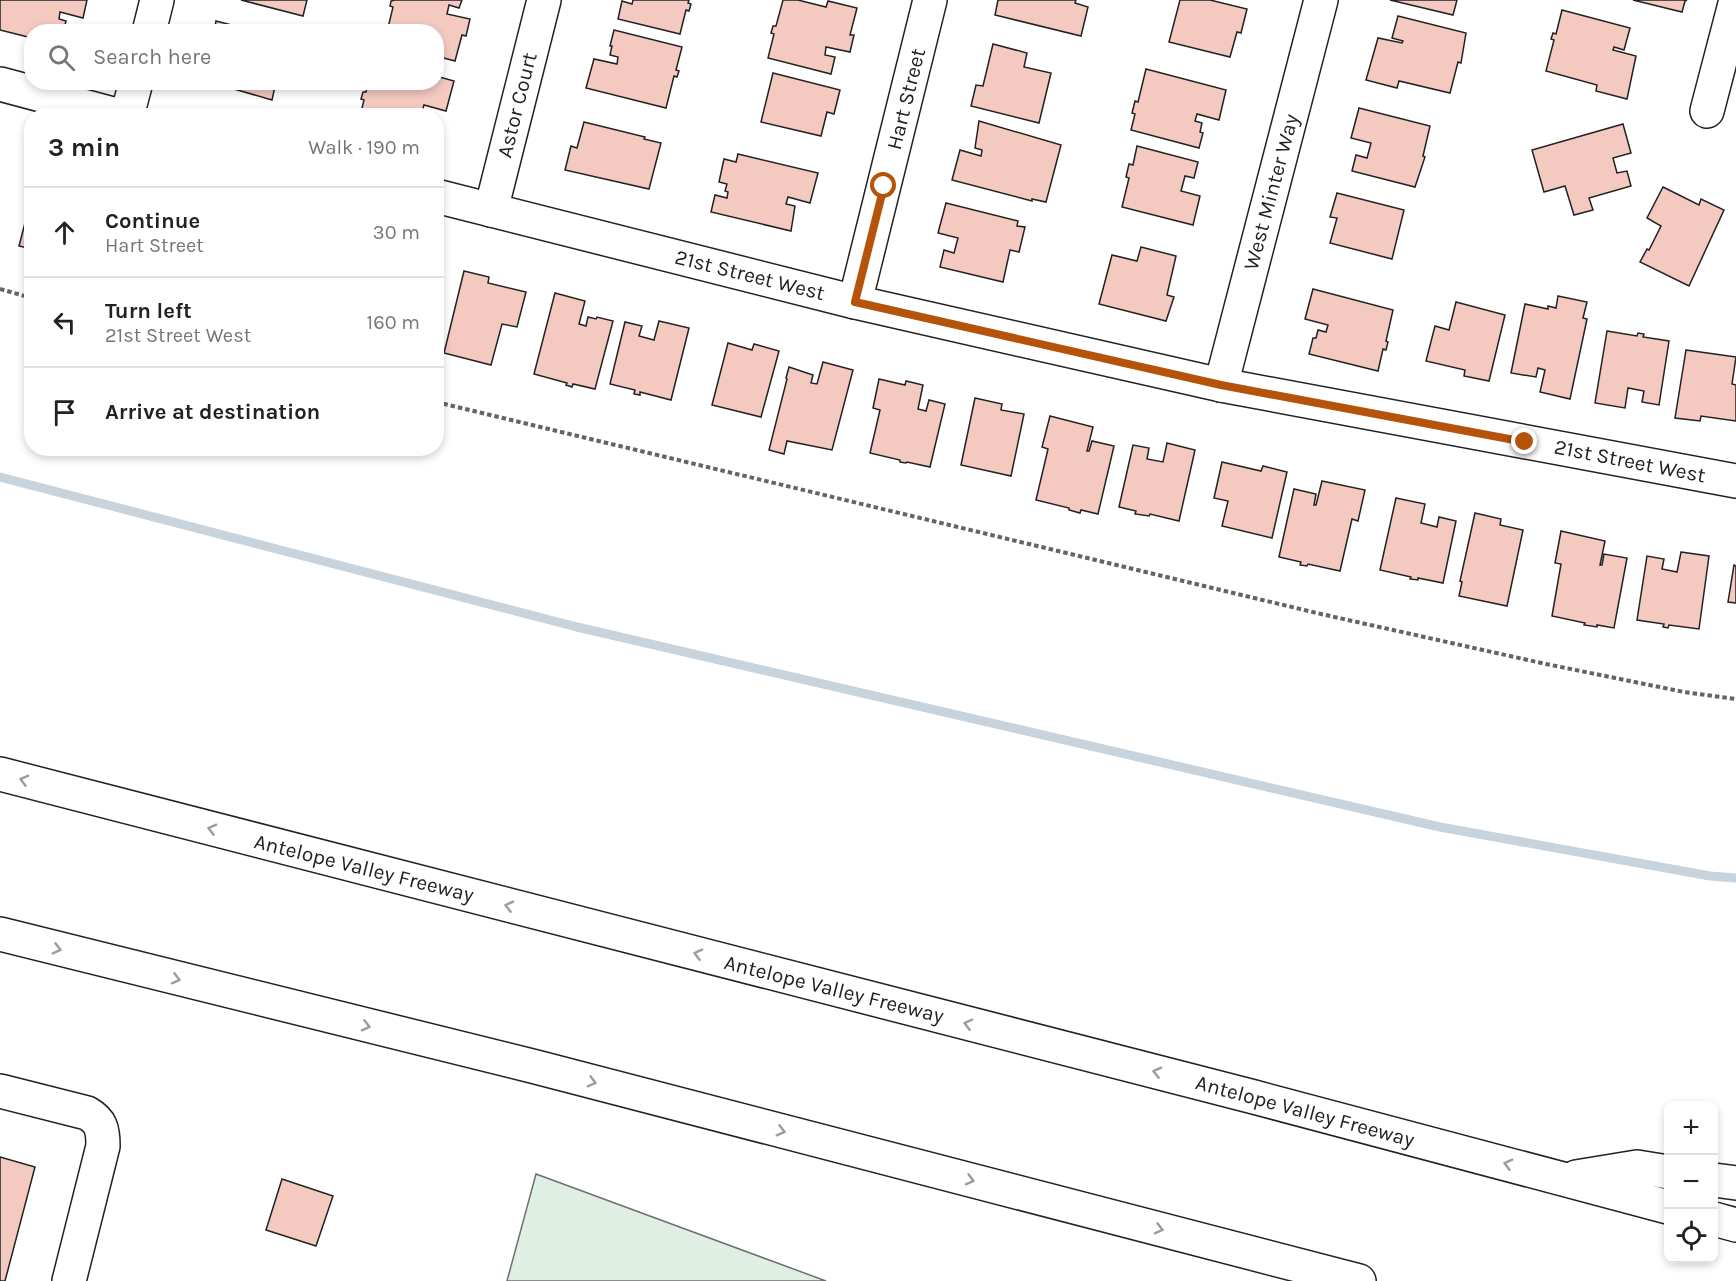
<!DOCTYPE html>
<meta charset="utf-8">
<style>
body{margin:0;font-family:Karla,sans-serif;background:#f6f6f6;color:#222}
.controls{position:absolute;right:18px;bottom:18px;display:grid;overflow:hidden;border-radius:12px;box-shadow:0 3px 9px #0003}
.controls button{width:54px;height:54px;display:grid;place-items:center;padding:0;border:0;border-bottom:2px solid #e0e0e0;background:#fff;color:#222;font:30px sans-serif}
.stop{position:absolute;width:18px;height:18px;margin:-14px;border:4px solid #b45309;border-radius:50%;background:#fff}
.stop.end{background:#b45309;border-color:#fff;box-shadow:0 2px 6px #0008}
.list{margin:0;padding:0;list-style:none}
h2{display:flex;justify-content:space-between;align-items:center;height:78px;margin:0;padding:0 24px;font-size:26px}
h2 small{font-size:20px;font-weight:400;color:#767676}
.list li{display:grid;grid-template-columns:39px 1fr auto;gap:18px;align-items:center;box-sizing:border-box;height:90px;padding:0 24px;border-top:2px solid #e0e0e0}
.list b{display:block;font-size:22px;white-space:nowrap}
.list p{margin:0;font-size:20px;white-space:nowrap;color:#767676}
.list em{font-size:20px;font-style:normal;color:#767676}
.icon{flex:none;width:33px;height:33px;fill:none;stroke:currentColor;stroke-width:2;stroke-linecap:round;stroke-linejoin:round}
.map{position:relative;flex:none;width:1736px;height:1281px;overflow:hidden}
.search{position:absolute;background:#fff;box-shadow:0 3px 9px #0003;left:24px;top:24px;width:420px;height:66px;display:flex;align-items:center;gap:15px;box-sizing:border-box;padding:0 21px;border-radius:24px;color:#767676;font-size:22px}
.panel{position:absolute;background:#fff;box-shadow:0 3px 9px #0003;left:24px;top:108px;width:420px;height:348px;border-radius:24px}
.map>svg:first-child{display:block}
.green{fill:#e0efe3;stroke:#6f6f6f;stroke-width:1.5}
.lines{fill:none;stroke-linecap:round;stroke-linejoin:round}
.stream{stroke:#c7d3dd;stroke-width:9}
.building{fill:#f3c9c0;stroke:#222;stroke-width:1.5}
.minor-casing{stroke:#222;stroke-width:36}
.highway-casing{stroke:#222;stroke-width:36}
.path{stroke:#646464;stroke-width:4;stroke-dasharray:4.5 3;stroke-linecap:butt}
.minor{stroke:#fff;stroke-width:33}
.highway{stroke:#fff;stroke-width:33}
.oneway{stroke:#9c9c9c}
.route{stroke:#b45309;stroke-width:8}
.labels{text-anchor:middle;stroke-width:4.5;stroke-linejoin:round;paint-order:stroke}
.street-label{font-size:21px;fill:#222;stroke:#fff}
</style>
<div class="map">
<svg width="1736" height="1281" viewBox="0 0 1736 1281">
<rect width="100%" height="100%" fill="#fff"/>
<!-- green -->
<polygon class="green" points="536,1174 826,1281 507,1281"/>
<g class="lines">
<!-- stream -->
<polyline class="stream" points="0,477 577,627 1440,827 1710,876 1736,878"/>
</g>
<!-- building -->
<g class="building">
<polygon points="0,0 87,0 83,18 60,12 59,19 66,21 64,29 67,30 66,32 32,32 32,38 0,30"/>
<polygon points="241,0 307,0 303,16"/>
<polygon points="395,0 462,0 459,8 449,5 447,14 470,19 466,36 462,35 455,61 436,56 436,32 387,32 393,7 390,6 391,1"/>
<polygon points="633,0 689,0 688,3 691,4 689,11 686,10 680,34 618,19 622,1 632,4"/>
<polygon points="783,0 798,0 826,7 828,1 857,8 850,35 854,35 850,52 826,47 825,55 835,57 831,74 768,58 774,34 771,33 773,26 776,26"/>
<polygon points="998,0 1076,0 1075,3 1088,7 1081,36 995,15"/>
<polygon points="1180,0 1210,0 1247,9 1241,33 1237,32 1230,57 1169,42"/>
<polygon points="1390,0 1457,0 1453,15"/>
<polygon points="1633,0 1687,0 1685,1 1682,12"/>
<polygon points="1562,10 1630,28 1624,50 1614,47 1613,50 1636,56 1627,99 1596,91 1597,85 1546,71 1554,40 1551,39 1553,33 1556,34"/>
<polygon points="1398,16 1466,33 1461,63 1458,62 1450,93 1399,81 1397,88 1366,80 1378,38 1402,43 1403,41 1392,38"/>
<polygon points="216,21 259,32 214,32"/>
<polygon points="614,30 682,47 676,70 679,71 677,77 674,76 666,108 586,88 594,59 617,64 618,57 610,55 612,46 610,46"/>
<polygon points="993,44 1027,53 1024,67 1051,73 1039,123 971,106 976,85 983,86"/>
<polygon points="1146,69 1226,90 1219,120 1197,114 1195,121 1202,123 1200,132 1203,133 1199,148 1131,130 1135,114 1132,113 1135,101 1138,102"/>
<polygon points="773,73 840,90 834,114 827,112 821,136 761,122"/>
<polygon points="436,76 454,81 446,111 424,105 422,112 431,114 430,116 360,116 364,100 361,99 363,92 366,92 368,82 436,82"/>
<polygon points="210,82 276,82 272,100"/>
<polygon points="1359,108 1430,126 1423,156 1425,157 1415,187 1352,171 1356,155 1367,158 1371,143 1351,138"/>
<polygon points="979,121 1061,145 1046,202 1032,199 1032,201 952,180 960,150 981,156 982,150 975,148"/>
<polygon points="584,122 645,137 644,139 661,143 649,189 565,170 571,146 577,148"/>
<polygon points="1623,124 1631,153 1613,158 1617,173 1627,171 1631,186 1589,198 1593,210 1574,215 1565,186 1544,192 1532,150"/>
<polygon points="1137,146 1198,162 1194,178 1185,176 1181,191 1200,196 1193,225 1122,207 1129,178 1126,177 1129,164 1133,165"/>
<polygon points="738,154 818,173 810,203 788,197 786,204 795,206 791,231 711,212 715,195 727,198 728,192 725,191 727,184 719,182 724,159 736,162"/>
<polygon points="32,166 32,194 25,193"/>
<polygon points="1663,187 1699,205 1701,199 1724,210 1689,286 1640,262 1647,249 1649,250 1661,226 1647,218"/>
<polygon points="1337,193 1404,210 1392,259 1330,243 1337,218 1330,217"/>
<polygon points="32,196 32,249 19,246"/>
<polygon points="946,203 1018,221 1017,226 1025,227 1019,252 1010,250 1003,282 940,267 944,250 954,253 958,238 938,233"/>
<polygon points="1141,247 1176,256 1167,295 1174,297 1166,321 1099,304 1112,255 1137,261"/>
<polygon points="464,271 489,277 488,283 526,292 517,327 502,324 491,365 444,353"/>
<polygon points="1313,289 1393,310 1386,341 1388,342 1386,350 1383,349 1378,371 1309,354 1313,338 1316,338 1318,330 1326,332 1328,325 1305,319"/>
<polygon points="555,293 585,301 579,324 586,326 588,317 596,319 597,317 613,321 595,389 573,384 572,387 566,385 567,383 534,374"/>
<polygon points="1558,296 1587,302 1583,318 1587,319 1570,399 1540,392 1545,370 1538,368 1536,377 1511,373 1525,304 1548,309 1548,306 1556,308"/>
<polygon points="1456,302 1505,315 1489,381 1464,376 1465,370 1426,361 1435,326 1449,330"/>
<polygon points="659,321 689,328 671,400 640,392 640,395 634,394 635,390 610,384 625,322 642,326 639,336 654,340"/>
<polygon points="1607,331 1637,336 1638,333 1644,334 1643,337 1669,341 1659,405 1642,402 1644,391 1628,388 1625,408 1595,403"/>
<polygon points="728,343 752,350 754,344 779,351 761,417 712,405"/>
<polygon points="1686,350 1736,357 1732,384 1736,385 1736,421 1701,416 1700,421 1675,418"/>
<polygon points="823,362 853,370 832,450 787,441 784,454 769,450 787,379 786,378 789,367 813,375 811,383 817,384"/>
<polygon points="879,379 905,385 906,381 923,385 918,409 926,411 929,400 945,404 930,467 907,462 906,463 900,462 900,460 870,453 880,410 873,408"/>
<polygon points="975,398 1002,404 1001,410 1024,414 1011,476 961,465"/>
<polygon points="1050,416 1093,427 1087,451 1089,451 1092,441 1114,446 1098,514 1081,510 1080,513 1069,510 1069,508 1036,500 1048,449 1042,447"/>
<polygon points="1167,443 1195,450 1179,521 1150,514 1149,516 1135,514 1136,511 1119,507 1133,445 1149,448 1147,459 1163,462"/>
<polygon points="1222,462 1261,471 1263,466 1287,472 1272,538 1222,526 1228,501 1214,498"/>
<polygon points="1322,481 1365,490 1358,521 1352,519 1340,571 1308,564 1307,566 1300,565 1301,562 1279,557 1294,489 1316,494 1314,505 1316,505"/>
<polygon points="1396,498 1425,504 1421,523 1437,527 1439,517 1456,521 1443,583 1418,578 1418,580 1410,579 1411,577 1380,570"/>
<polygon points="1475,513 1501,519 1500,525 1523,530 1507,606 1459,596 1462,582 1460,581"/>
<polygon points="1561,531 1605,541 1600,565 1602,565 1604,554 1627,558 1614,628 1597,625 1597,627 1584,625 1585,623 1552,616 1561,564 1555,563"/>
<polygon points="1681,552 1709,556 1699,629 1669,625 1668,628 1663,627 1664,624 1637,620 1647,556 1664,559 1662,569 1677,572"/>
<polygon points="1734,565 1736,566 1736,603 1728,602"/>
<polygon points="0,1157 35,1167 5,1281 0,1281"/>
<polygon points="282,1179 333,1196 316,1246 266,1230"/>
</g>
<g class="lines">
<!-- minor casing -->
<g class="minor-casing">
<g id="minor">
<polyline points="149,32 157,0"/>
<polyline points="0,84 120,116"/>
<polyline points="1707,111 1736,0"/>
<polyline points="127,116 136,82"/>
<polyline points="436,196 855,302 1221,385 1736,481"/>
<polyline points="491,210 544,0"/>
<polyline points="855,302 930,0"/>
<polyline points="1221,385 1321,0"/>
<path d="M0 1091 87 1113C101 1121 103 1129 103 1146L69 1281"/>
</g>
</g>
<!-- highway casing -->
<g class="highway-casing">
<g id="highway">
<polyline points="0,774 1254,1097 1668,1207"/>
<polyline points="0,934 536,1067 1359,1281"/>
<polyline points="1576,1177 1637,1167 1668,1172"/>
<polyline points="1714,1180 1736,1183"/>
<polyline points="1714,1219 1736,1225"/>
</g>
</g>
<!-- path -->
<g class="path">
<polyline points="0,289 32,298"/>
<polyline points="436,402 1321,614 1546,664 1684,692 1736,699"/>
</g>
<!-- minor -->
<use href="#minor" class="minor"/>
<!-- highway -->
<use href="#highway" class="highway"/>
</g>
<!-- one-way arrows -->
<defs><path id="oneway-chevron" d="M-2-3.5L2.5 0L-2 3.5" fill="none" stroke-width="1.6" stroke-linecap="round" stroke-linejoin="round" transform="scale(1.5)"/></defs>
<g class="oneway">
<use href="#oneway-chevron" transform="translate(24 780) rotate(-165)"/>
<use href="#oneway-chevron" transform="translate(212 829) rotate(-165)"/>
<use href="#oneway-chevron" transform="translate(509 906) rotate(-166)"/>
<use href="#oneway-chevron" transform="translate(57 949) rotate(15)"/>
<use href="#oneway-chevron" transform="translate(698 954) rotate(-166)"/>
<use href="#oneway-chevron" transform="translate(176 979) rotate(14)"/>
<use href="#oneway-chevron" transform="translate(968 1024) rotate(-166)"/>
<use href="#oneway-chevron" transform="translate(366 1026) rotate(14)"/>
<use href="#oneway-chevron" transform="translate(1157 1072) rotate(-166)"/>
<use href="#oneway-chevron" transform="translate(592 1082) rotate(15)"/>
<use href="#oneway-chevron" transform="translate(781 1131) rotate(15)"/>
<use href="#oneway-chevron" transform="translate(1508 1164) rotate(-165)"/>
<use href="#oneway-chevron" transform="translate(970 1180) rotate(15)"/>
<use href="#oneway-chevron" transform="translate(1159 1229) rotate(15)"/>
</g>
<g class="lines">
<!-- route -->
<polyline class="route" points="884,186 855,302 1221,385 1525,442"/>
</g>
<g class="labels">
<!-- street labels -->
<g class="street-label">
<text transform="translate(906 99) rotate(-76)" y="7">Hart Street</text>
<text transform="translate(517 105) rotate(-76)" y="7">Astor Court</text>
<text transform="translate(1271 192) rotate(-75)" y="7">West Minter Way</text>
<text transform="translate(750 275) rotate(14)" y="7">21st Street West</text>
<text transform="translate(1630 461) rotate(11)" y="7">21st Street West</text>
<text transform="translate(364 868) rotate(14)" y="7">Antelope Valley Freeway</text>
<text transform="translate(834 989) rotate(14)" y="7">Antelope Valley Freeway</text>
<text transform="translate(1305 1111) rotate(15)" y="7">Antelope Valley Freeway</text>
</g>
</g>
</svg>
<div class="controls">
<button>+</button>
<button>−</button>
<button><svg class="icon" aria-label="locate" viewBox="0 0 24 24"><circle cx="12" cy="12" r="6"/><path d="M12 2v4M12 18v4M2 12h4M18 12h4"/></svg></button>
</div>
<div class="stop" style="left:884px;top:186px"></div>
<div class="stop end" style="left:1525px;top:442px"></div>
<div class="search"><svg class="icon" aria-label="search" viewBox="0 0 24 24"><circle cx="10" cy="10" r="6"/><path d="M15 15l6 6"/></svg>Search here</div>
<section class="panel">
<h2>3 min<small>Walk · 190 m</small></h2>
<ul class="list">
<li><svg class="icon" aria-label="ahead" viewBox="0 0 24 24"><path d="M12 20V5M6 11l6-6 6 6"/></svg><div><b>Continue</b><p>Hart Street</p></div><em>30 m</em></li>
<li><svg class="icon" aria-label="left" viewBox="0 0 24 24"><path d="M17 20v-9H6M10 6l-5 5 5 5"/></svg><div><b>Turn left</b><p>21st Street West</p></div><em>160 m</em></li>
<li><svg class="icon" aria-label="arrive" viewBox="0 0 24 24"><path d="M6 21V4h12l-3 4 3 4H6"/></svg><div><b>Arrive at destination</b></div></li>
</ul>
</section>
</div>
